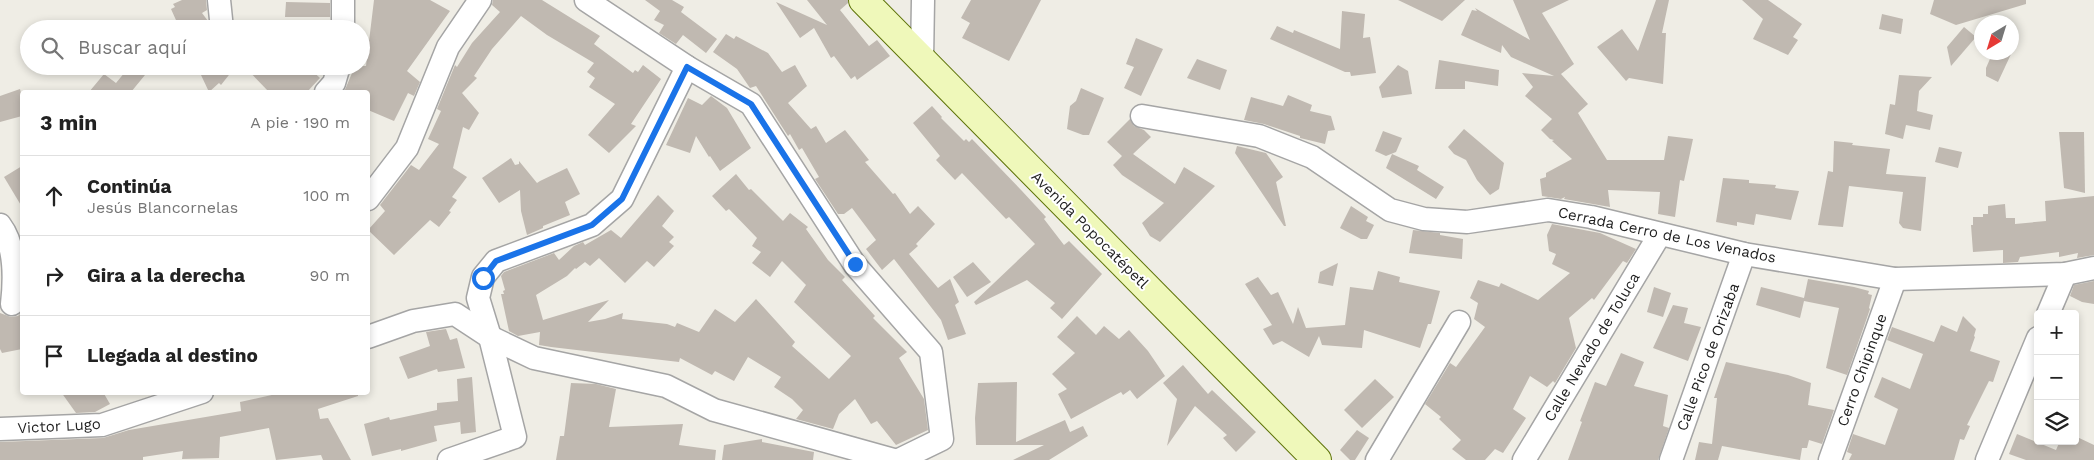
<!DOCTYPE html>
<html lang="es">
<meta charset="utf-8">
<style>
body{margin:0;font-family:"Work Sans",sans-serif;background:#f2f2f2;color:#222}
.controls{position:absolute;right:15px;bottom:15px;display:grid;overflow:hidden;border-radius:5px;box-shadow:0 2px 8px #0003}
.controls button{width:45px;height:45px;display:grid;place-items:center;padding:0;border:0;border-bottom:1px solid #e0e0e0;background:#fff;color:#222;font:25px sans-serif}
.compass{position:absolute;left:1974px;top:15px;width:45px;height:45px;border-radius:50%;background:#fff;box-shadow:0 2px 8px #0003;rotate:218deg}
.stop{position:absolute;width:15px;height:15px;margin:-11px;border:4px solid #1a73e8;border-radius:50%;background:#fff}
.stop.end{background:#1a73e8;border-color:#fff;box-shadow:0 1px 5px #0008}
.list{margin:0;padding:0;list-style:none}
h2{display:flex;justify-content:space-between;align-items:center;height:65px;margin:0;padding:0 20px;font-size:21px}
h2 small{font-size:16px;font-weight:400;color:#767676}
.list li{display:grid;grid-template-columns:32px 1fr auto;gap:15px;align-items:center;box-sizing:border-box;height:80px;padding:0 20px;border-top:1px solid #e0e0e0}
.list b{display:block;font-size:19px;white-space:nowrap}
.list p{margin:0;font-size:16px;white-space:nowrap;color:#767676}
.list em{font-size:16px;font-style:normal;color:#767676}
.icon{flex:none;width:28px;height:28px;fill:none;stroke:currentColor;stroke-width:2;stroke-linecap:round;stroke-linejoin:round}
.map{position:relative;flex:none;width:2094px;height:460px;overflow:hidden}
.search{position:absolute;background:#fff;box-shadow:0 2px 8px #0003;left:20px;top:20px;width:350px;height:55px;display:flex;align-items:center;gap:12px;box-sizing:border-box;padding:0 18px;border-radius:28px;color:#767676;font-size:19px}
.panel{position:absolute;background:#fff;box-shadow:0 2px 8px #0003;left:20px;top:90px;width:350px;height:305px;border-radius:5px}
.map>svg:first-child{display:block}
.building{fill:#c0b9b1}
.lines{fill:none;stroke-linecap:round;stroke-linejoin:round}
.street-casing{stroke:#a5a5a5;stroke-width:25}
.secondary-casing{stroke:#5e7308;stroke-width:30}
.street{stroke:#fff;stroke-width:22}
.secondary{stroke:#eff8ba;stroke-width:28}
.route{stroke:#1a73e8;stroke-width:6}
.labels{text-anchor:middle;stroke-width:4;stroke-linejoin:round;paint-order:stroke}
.street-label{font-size:15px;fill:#1e1e1e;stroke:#fff}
</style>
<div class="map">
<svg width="2094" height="460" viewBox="0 0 2094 460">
<rect width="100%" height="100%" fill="#efede5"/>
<!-- building -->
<g class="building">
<polygon points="182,0 206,0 207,10 202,13 208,21 209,29 180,29 171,9 175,7 173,4"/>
<polygon points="374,0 430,0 450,11 407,71 420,82 414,96 408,93 394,121 368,110 368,92 344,92 355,66 366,66"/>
<polygon points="493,0 542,0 600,36 594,44 633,73 635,70 638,72 643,65 661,79 631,124 636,126 609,153 588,135 615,104 589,87 595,78 587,72 594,63 547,35 521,16 492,49 474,76 477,78 462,93 479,113 469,130 463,127 453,168 467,177 452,197 457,200 449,211 451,212 439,227 430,220 394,255 368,230 385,211 380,205 411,165 419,170 439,144 428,139 441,111 437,109 455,65 457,67 472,43 500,12 492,5"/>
<polygon points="645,0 672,0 684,7 681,12 717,39 706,53 683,35 676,44 659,33 664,25 654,20 660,11"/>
<polygon points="807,0 848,0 848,3 840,10 869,46 877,40 890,56 857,80 855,76 851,79 834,56 831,58 814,28 800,38 776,2 827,25"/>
<polygon points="971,0 1041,0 1009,61 962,38 970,23 961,18"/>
<polygon points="1398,0 1465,0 1442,21"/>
<polygon points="1513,0 1569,0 1542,13 1574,64 1561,74 1588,104 1578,113 1607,160 1664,160 1668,136 1693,139 1684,181 1680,180 1675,217 1658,214 1660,192 1608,190 1610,207 1564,199 1565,197 1561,199 1542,196 1540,179 1546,177 1546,173 1572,159 1552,141 1554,140 1550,139 1541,130 1552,119 1525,96 1533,87 1522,73 1554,76 1511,57 1502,45 1501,53 1461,35 1472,10 1477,11 1475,8 1530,40"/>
<polygon points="1656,0 1669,0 1662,33 1666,33 1663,84 1629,78 1626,81 1597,47 1622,29 1638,51"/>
<polygon points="1742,0 1768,0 1802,24 1793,37 1798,40 1788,55 1753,39 1763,19"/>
<polygon points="1934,0 2026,0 2026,4 1956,25 1930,14"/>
<polygon points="286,2 330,3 330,17 285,17"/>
<polygon points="1342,11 1365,14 1363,38 1370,37 1376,73 1351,76 1350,72 1345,72 1270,39 1277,26 1293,33 1294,30 1340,49"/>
<polygon points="1882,14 1903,19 1901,34 1879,29"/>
<polygon points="1964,27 1976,37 1951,66 1947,47"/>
<polygon points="726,34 734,39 736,36 768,53 782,72 795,65 807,86 788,103 811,129 816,126 826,143 845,130 869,160 865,162 893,194 895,193 910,214 918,206 935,224 916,244 918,246 909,254 938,288 950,279 959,302 955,305 966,334 948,340 941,320 894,259 882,270 866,249 876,240 852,208 844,214 838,214 815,179 819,177 802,148 799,150 790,134 788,136 756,86 750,88 737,69 713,52"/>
<polygon points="1136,38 1163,49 1141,96 1124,88 1134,67 1126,64"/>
<polygon points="1993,52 2012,52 1998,82 1986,76 1986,68"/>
<polygon points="1197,59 1227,70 1220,90 1187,78"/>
<polygon points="1439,60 1499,70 1498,86 1465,81 1465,89 1435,89"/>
<polygon points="1398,65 1408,71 1412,94 1382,98 1379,87"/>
<polygon points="130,66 134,66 145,75 131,92 89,92 104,74 116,83"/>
<polygon points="202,66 236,66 221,85 219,83 209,92 201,75 206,70"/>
<polygon points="244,66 307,66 320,78 307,92 269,92"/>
<polygon points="1899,75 1932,77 1919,91 1917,111 1933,115 1930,130 1906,125 1903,139 1885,134 1890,104 1895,105"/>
<polygon points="1081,88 1104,98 1089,135 1083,135 1067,129 1070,106 1076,101"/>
<polygon points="20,89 22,98 22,116 0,122 0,96"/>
<polygon points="1288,95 1312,105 1310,111 1331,116 1335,130 1328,131 1325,144 1300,138 1300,136 1264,124 1244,120 1251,97 1283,106"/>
<polygon points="711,96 727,108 751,148 720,171 710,156 709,157 696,136 690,153 666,145 688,98 702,105"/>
<polygon points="932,106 942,117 941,118 964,141 966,139 969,142 972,139 1022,191 1046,217 1044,219 1064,245 1069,241 1102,274 1062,319 1050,308 1055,303 1027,280 976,305 974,302 1035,244 1009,217 1006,219 962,173 955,180 936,160 940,156 913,123"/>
<polygon points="1130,119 1134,126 1144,130 1151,137 1133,154 1175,184 1184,167 1215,186 1160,242 1150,236 1142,223 1164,203 1122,175 1113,165 1122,156 1107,142"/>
<polygon points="1464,129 1504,163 1499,189 1490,195 1477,180 1466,160 1454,154 1448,147"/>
<polygon points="1383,131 1402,138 1396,152 1386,156 1375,151"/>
<polygon points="2059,132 2084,132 2085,193 2064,188"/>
<polygon points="1834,141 1853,143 1852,145 1890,149 1886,174 1926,177 1921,231 1903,228 1899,223 1903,192 1849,186 1843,227 1818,225 1828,171 1833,172"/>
<polygon points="1237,146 1266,153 1283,177 1276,182 1286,226 1284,226 1235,153"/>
<polygon points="1939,147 1962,152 1958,168 1935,162"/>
<polygon points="1392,154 1419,166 1417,170 1444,187 1436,199 1386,168"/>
<polygon points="511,158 515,165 519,164 519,161 537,183 540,181 567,168 580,194 565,202 570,215 543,226 543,228 527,235 521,211 520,190 499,203 482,178"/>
<polygon points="22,166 22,207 4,177"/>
<polygon points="736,174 749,190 751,189 783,221 790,213 808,227 806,229 828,260 845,277 842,280 875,316 873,318 907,352 899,358 924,399 928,430 896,445 877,421 871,424 855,399 839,414 833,429 796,419 803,410 792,399 774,387 781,377 748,357 734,381 715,371 712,375 680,358 679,362 551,347 539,345 540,332 518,336 509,331 501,294 504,294 503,291 505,290 501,276 504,272 554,253 559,260 574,246 583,242 585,245 611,230 621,238 658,195 674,211 662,226 674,237 669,242 674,246 654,267 647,261 625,283 599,258 590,266 585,262 576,269 575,268 567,276 536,295 543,320 609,300 588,322 605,319 623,313 622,319 667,324 675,327 677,323 699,332 715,309 735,322 756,299 795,342 792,346 829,379 851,356 794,302 806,285 782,261 770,277 752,263 761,252 752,246 757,238 729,209 726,211 712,196"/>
<polygon points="1723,178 1749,180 1749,183 1776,185 1775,188 1799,191 1791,220 1756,214 1754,225 1737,222 1737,226 1716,222"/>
<polygon points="2094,196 2094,255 2077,258 2078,253 2059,257 2059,252 2020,257 2018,262 2003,263 2003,250 1973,252 1971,225 1973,225 1973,217 1983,217 1983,214 1988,214 1988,206 2005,204 2006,218 2015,218 2015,224 2046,221 2045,201"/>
<polygon points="1351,206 1368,217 1366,221 1374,225 1367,239 1361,239 1340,228"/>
<polygon points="1552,224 1600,233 1636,249 1627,263 1623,261 1594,300 1592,298 1569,318 1576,348 1555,383 1553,381 1547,387 1530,376 1513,409 1526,418 1503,453 1495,449 1485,460 1466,460 1452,449 1461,440 1439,419 1441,417 1425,404 1450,363 1456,367 1485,327 1474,319 1478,303 1470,298 1478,280 1499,287 1501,283 1538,300 1570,273 1552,264 1556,254 1549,251 1547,235"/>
<polygon points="1413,230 1440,233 1440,235 1463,239 1462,259 1409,253"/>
<polygon points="973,262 991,282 967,297 953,277"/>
<polygon points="1338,263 1333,286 1318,283 1320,272"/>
<polygon points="1378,271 1400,277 1399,282 1440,291 1431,324 1428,324 1420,348 1364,330 1362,348 1322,345 1319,336 1309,357 1282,341 1273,345 1263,329 1272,325 1245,284 1258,277 1271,295 1278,292 1293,324 1298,307 1306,328 1345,325 1350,287 1373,290"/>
<polygon points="1808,279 1854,287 1869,291 1868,294 1872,295 1869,308 1870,309 1847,375 1826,368 1839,308 1804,301 1800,318 1756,305 1761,287 1804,298"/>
<polygon points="2094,281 2094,304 2082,302 2070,296 2074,285"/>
<polygon points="1654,287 1671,293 1663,317 1647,312"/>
<polygon points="1673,305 1688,308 1684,323 1701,327 1688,361 1653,348"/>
<polygon points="22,312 22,349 2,353 0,349 0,313 11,317 18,316"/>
<polygon points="1077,316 1096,335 1104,326 1119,339 1129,330 1148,351 1165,376 1137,399 1130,390 1123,395 1121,392 1071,419 1058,394 1067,389 1052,374 1075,353 1057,337"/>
<polygon points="1963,316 1976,329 1974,336 1975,337 1970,351 2000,361 1993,382 1989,381 1967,425 1970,426 1964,440 1960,439 1954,460 1849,460 1852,454 1847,452 1853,434 1885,445 1898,409 1874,397 1882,377 1910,389 1923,354 1887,340 1892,327 1934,342 1941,325 1957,332"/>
<polygon points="446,329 450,340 457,338 465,368 438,372 437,369 408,379 399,357 430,346 426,332"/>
<polygon points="1621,353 1644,362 1634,386 1668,395 1663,426 1669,428 1658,460 1568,460 1582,422 1580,421 1595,382 1606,386"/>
<polygon points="1726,362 1788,375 1811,383 1808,405 1834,410 1822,444 1809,440 1807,448 1802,448 1800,460 1722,446 1718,460 1695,460 1699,442 1712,444 1717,398 1714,398"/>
<polygon points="1183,365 1208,394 1212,390 1256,432 1236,452 1223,438 1227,435 1195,406 1167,446 1177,399 1163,383"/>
<polygon points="472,377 476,432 461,434 460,421 460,422 434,426 437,441 401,451 401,449 372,456 364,424 389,417 390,420 437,410 437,403 458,401 457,379"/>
<polygon points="1375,379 1394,397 1362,428 1344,410"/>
<polygon points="1017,382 1016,442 1065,420 1070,432 1083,426 1088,436 1049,460 1013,460 1044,445 976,445 975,418 978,383"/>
<polygon points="571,383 596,384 616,389 609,427 683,424 679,445 716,450 715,460 556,460 560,436 564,436"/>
<polygon points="61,392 103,392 110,404 95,412 76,413"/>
<polygon points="285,392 358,392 358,396 318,409 320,419 328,418 351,460 323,460 321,455 276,460 269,428 220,437 219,458 182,459 183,451 143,457 143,460 0,460 0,442 103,438 129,430 241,411 240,402"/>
<polygon points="1357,430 1369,438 1355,460 1350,460 1340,450"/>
<polygon points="2017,434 2056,450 2060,441 2075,441 2075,436 2094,445 2094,460 2026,460 2009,454"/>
<polygon points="762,439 762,442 814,452 813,460 722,460 724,445"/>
</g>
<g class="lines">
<!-- street casing -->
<g class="street-casing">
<g id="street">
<polyline points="219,0 222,29"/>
<polyline points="586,0 687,67 751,104 855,265 931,352 942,439 899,460"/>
<polyline points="343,29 343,0"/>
<polyline points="922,60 923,0"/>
<polyline points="326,92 334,83 339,66"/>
<polyline points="1142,116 1259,136 1312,157 1390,210 1424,219 1467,222 1548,210 1591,217 1744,254 1895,279 2065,274 2094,268"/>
<polyline points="368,199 407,148 448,47 480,0"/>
<path d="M0 225C16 246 15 278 12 304"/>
<polyline points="2048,314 2065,274"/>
<polyline points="368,337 413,321 455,314 490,337 534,358 666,386 714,410 894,460"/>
<polyline points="0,429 102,425 202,392"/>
<polyline points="449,460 515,437 490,337 478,298 483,277 496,261 592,225 622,199 687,67"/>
<polyline points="1377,460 1459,322"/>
<polyline points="1524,460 1660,234"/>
<polyline points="1671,460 1744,254"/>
<polyline points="1830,460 1895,279"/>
<polyline points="1987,460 2038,338"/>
</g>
</g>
<!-- secondary casing -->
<g class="secondary-casing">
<polyline id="secondary" points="863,0 1317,460"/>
</g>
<!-- street -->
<use href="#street" class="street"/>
<!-- secondary -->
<use href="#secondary" class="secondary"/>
</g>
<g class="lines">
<!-- route -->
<polyline class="route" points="483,278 496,261 592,225 622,199 687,67 751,104 855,264"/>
</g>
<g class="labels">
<!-- street labels -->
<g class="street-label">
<text transform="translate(1090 230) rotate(45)" y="5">Avenida Popocatépetl</text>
<text transform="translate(1667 235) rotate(12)" y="5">Cerrada Cerro de Los Venados</text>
<text transform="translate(1592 347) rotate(-59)" y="5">Calle Nevado de Toluca</text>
<text transform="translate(1708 357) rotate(-70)" y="5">Calle Pico de Orizaba</text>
<text transform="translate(1862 370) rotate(-70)" y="5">Cerro Chipinque</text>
<text transform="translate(59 426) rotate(-3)" y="5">Victor Lugo</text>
</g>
</g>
</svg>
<div class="controls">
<button>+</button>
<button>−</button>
<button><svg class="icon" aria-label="layers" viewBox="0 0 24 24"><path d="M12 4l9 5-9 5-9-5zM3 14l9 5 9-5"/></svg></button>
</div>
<svg class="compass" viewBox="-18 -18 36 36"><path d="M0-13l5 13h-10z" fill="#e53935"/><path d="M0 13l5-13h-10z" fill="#767676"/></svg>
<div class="stop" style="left:483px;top:278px"></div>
<div class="stop end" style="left:855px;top:264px"></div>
<div class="search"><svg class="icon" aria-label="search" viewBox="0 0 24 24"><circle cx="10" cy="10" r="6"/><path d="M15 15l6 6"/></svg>Buscar aquí</div>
<section class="panel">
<h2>3 min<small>A pie · 190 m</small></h2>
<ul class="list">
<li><svg class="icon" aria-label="ahead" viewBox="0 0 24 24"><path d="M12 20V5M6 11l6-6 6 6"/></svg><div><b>Continúa</b><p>Jesús Blancornelas</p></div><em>100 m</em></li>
<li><svg class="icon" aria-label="right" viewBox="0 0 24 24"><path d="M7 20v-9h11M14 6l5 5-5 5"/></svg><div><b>Gira a la derecha</b></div><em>90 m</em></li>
<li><svg class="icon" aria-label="arrive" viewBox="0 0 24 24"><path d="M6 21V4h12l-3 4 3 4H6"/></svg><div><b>Llegada al destino</b></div></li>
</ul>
</section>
</div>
